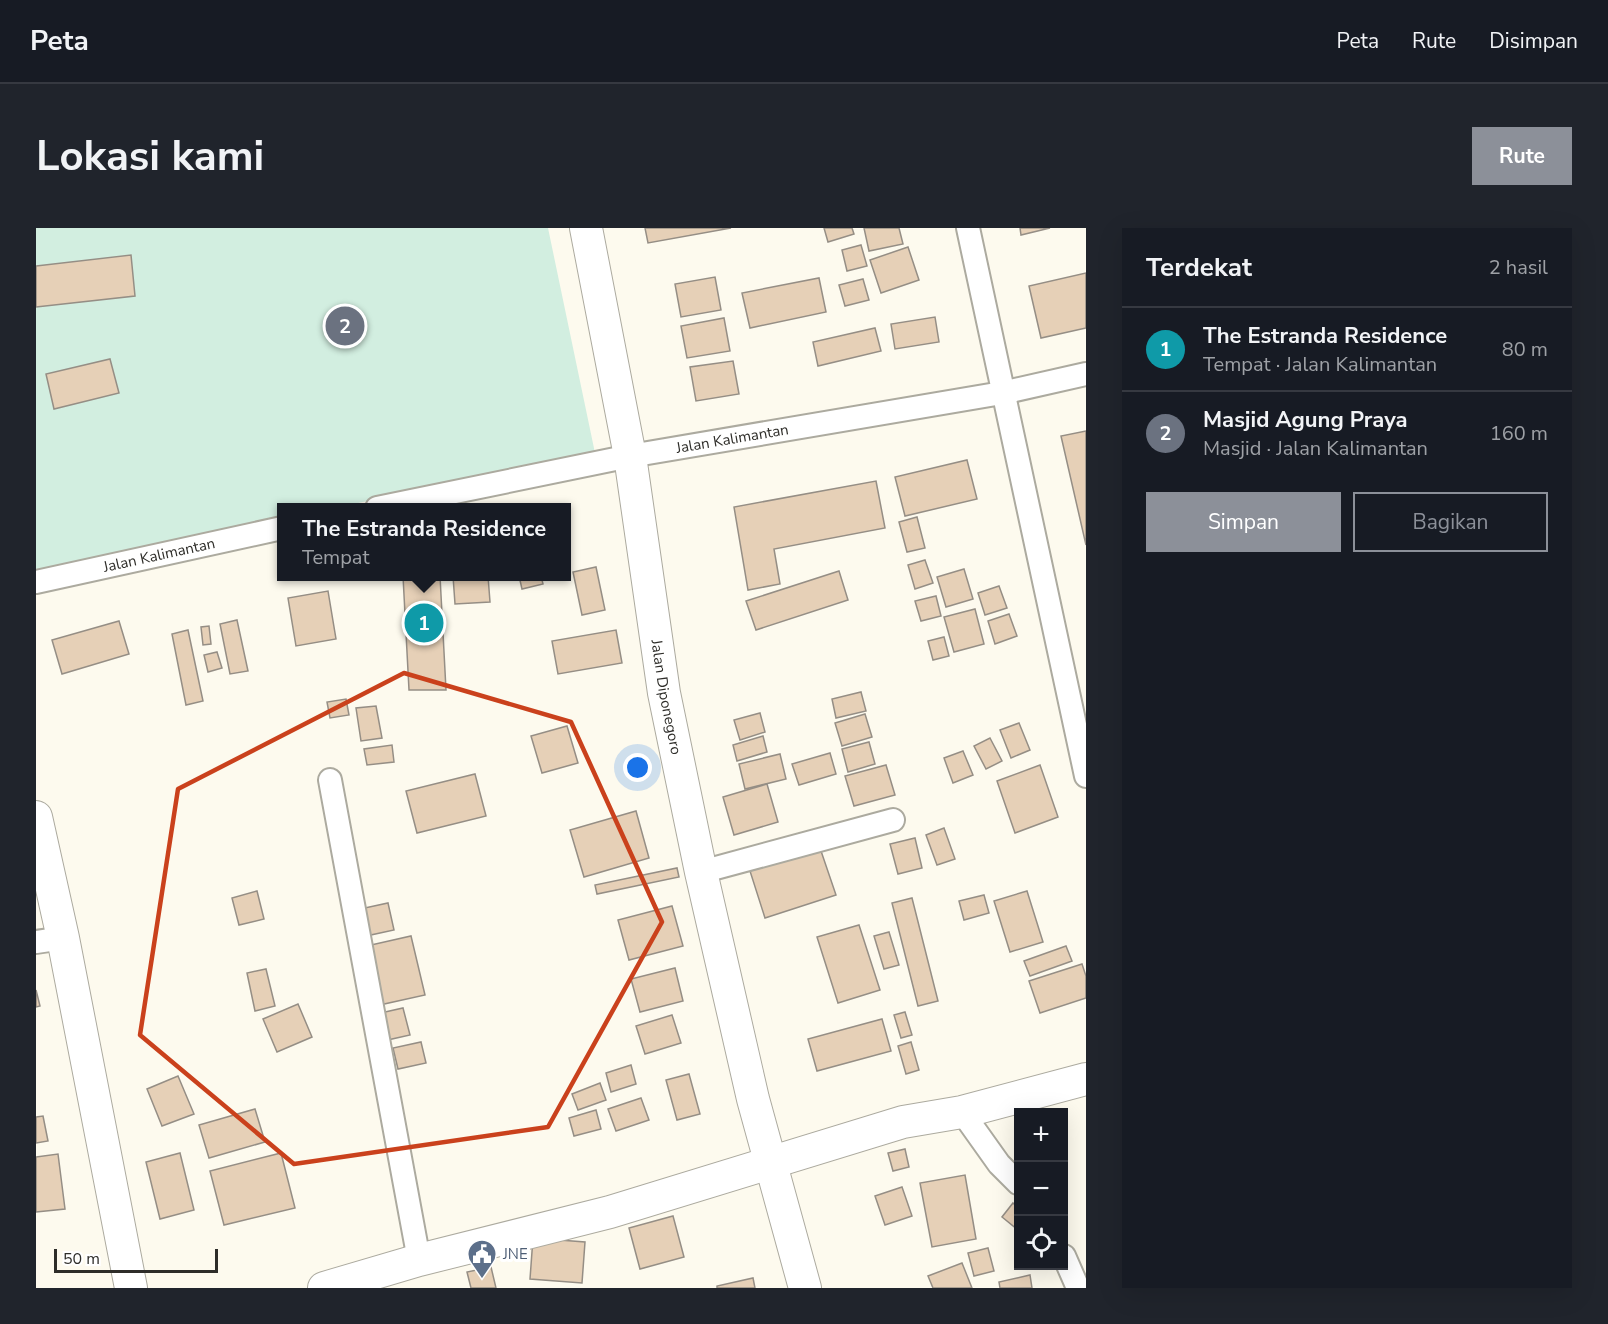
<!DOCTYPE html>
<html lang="id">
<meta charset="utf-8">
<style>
body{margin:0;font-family:"Nunito Sans",sans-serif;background:#20242c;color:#f1f3f6}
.controls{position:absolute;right:18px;bottom:18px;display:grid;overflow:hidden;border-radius:0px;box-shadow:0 6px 24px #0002}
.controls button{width:54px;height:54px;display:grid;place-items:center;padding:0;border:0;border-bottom:2px solid #363941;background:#171b24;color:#f1f3f6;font:30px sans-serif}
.scale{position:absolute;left:18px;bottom:15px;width:164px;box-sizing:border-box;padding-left:6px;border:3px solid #2e2d29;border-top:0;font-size:16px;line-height:21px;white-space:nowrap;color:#2e2d29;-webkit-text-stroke:4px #fff;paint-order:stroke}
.you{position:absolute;left:602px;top:540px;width:21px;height:21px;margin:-15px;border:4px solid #fff;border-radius:50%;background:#1a73e8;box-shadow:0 0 0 9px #1a73e833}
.badge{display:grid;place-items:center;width:39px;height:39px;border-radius:50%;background:#8c9099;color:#fff;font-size:20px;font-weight:700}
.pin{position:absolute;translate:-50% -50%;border:3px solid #fff;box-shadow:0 2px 6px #0006}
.popup{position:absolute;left:241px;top:275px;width:294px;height:78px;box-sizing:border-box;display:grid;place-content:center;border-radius:0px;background:#171b24;filter:drop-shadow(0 2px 4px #0005);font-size:20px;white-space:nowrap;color:#9ea1a6}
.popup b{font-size:22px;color:#f1f3f6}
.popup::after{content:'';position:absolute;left:50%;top:100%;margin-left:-12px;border:12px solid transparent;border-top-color:#171b24}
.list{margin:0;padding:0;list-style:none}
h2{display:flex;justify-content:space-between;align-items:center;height:78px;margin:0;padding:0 24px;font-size:26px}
h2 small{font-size:20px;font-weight:400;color:#9ea1a6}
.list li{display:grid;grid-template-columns:39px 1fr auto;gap:18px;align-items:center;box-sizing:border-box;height:84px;padding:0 24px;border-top:2px solid #363941}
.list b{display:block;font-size:22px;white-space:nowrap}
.list p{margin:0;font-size:20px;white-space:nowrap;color:#9ea1a6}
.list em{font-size:20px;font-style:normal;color:#9ea1a6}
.actions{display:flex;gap:12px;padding:18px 24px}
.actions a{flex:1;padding:14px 0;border:2px solid #8c9099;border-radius:0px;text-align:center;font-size:21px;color:#8c9099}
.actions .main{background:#8c9099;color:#fff}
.icon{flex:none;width:33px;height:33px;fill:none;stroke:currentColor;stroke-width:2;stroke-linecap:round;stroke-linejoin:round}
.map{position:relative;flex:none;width:1050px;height:1060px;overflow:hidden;border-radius:0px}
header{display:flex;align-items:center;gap:36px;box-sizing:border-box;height:84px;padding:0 30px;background:#171b24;border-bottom:2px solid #363941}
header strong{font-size:28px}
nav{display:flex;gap:33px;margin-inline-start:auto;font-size:21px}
.intro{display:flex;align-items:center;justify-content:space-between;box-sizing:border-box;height:144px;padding:0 36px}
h1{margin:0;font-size:42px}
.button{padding:15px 27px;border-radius:0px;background:#8c9099;color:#fff;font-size:21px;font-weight:700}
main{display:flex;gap:36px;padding:0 36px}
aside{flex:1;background:#171b24;border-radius:0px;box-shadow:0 6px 24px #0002}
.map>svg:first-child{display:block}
.green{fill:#d2eee0}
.building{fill:#e6d0b7;stroke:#958e85;stroke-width:1.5}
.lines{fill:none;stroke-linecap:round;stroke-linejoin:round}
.street-casing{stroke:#acaa9f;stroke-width:26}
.secondary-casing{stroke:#acaa9f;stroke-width:34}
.street{stroke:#fff;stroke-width:22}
.secondary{stroke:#fff;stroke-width:32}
.marked{fill:none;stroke:#ca411c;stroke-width:4.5;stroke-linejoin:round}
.labels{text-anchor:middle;stroke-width:6;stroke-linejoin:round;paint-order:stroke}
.street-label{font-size:15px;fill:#2e2d29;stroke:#fff}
.service-label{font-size:15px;fill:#4e5e75;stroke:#fff;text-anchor:start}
</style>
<header>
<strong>Peta</strong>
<nav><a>Peta</a><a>Rute</a><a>Disimpan</a></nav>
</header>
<div class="intro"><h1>Lokasi kami</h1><a class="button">Rute</a></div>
<main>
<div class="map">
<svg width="1050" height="1060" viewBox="0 0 1050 1060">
<rect width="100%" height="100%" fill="#fdfaee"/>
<!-- green -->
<polygon class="green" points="0,0 512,0 559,225 303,279 246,280 245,292 0,345"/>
<!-- building -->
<g class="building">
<polygon points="609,0 695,0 612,15"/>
<polygon points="788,0 816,0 818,6 792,14"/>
<polygon points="828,0 863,0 867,16 833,23"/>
<polygon points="984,0 1014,0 985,7"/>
<polygon points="825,17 831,38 811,43 806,22"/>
<polygon points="872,19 883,52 845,65 834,32"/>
<polygon points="95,27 99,68 0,79 0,38"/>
<polygon points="1050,45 1050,100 1005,110 993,58"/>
<polygon points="679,49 685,82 645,89 639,56"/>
<polygon points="783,50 790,84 714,100 706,65"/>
<polygon points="827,51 833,72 809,78 803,57"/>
<polygon points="899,89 903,114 859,121 855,96"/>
<polygon points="688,90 694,123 651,130 645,98"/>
<polygon points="839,100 845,123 782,138 777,114"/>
<polygon points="74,131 83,165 18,181 10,146"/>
<polygon points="697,133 703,166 660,173 654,139"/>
<polygon points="1050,203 1050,317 1025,208"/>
<polygon points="931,232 941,271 869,288 859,249"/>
<polygon points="840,253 849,300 738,321 744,356 712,362 698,279"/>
<polygon points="881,289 889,320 871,324 863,294"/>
<polygon points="889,332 897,355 879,361 872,337"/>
<polygon points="560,339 569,382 546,387 537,344"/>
<polygon points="928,341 937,371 910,379 901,349"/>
<polygon points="803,343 812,372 720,402 710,373"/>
<polygon points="367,348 404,348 410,462 373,462"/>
<polygon points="417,348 452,348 454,374 419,376"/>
<polygon points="483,348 505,348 507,356 486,361"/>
<polygon points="963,358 971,380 949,387 942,365"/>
<polygon points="292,363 300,411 260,418 252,370"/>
<polygon points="900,368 905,388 885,393 879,373"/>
<polygon points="939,381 948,416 918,424 908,389"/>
<polygon points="973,386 981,408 959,416 952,393"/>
<polygon points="201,392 212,443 194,446 184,396"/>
<polygon points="83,393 93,426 26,446 16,412"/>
<polygon points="173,398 175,416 167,417 165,399"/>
<polygon points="152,402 167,473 150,477 136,406"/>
<polygon points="580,402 586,435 522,446 516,413"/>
<polygon points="908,409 913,428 897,432 892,413"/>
<polygon points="181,424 186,440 172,444 168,427"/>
<polygon points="825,464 830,483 800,490 796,471"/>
<polygon points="310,471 313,487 294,490 291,474"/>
<polygon points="340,478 346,510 325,513 320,480"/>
<polygon points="724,485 729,504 704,512 698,492"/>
<polygon points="829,486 836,509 806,518 799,495"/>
<polygon points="983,495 994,522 975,530 964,502"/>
<polygon points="531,498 542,535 506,545 495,508"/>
<polygon points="727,508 731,524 701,533 697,517"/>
<polygon points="954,510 966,533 950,541 938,518"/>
<polygon points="833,514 839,536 812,544 806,521"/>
<polygon points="356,517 358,534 331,537 328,521"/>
<polygon points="927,523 937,547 917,555 908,530"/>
<polygon points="794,525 800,546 763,557 756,536"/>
<polygon points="744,526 750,551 709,561 703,536"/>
<polygon points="850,537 859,567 818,578 809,548"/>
<polygon points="1004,537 1022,589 979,605 961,553"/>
<polygon points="439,546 450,588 381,605 370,563"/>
<polygon points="731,556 742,594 698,607 687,569"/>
<polygon points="600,583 613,630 548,649 534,602"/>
<polygon points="908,600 919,631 901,637 890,607"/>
<polygon points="879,610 886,640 862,646 854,616"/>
<polygon points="784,620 800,667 729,690 714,643"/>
<polygon points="641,640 643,649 561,666 559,657"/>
<polygon points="221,663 228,691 203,697 196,670"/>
<polygon points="991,663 1007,714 974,724 958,673"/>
<polygon points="948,667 953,685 928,692 923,673"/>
<polygon points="876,670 902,773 882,778 856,675"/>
<polygon points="352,675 358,702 330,708 324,681"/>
<polygon points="636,678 647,718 593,732 582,692"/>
<polygon points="823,697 844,762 802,775 781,709"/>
<polygon points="853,704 863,737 848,741 838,708"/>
<polygon points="375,708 389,767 339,778 326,719"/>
<polygon points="1030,718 1036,733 994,748 988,733"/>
<polygon points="1046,736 1050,748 1050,770 1004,785 993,753"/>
<polygon points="639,740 647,773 604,784 595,751"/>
<polygon points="230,741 239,778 219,783 211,745"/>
<polygon points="0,762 4,778 0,779"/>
<polygon points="262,776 276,809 241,824 227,791"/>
<polygon points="367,780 374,807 347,813 340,786"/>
<polygon points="869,784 876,807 865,810 858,787"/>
<polygon points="636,787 645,815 609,826 600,798"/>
<polygon points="846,791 855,823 781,843 772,811"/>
<polygon points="385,814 390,835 362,841 357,820"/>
<polygon points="875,814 883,842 870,846 862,818"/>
<polygon points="595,837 600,856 575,864 570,845"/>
<polygon points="653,846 664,886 641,892 630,852"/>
<polygon points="142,848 158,886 126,898 111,861"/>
<polygon points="564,855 570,872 542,882 536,866"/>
<polygon points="605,870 613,892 580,903 572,881"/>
<polygon points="219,881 229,914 173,930 163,897"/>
<polygon points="560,882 565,901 538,908 533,890"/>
<polygon points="7,888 12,913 0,915 0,889"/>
<polygon points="869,921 873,939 857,943 852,925"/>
<polygon points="144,925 158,982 124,991 110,934"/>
<polygon points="245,925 259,980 188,997 174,943"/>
<polygon points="22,926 29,981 0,984 0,929"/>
<polygon points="929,947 940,1011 896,1019 884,955"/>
<polygon points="866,959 876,988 849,997 839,968"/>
<polygon points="977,975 982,980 982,1002 966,989"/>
<polygon points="637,988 648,1029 604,1041 593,1000"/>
<polygon points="497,1010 549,1014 546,1055 494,1051"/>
<polygon points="952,1020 958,1043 938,1048 932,1025"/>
<polygon points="926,1035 936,1060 897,1060 892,1048"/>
<polygon points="455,1039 460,1060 435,1060 431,1044"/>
<polygon points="994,1047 996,1060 964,1060 963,1054"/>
<polygon points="717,1050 719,1060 681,1060 681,1058"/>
</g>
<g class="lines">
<!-- street casing -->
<g class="street-casing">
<g id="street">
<polyline points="932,0 1050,548"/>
<path id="s1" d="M341 280 594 228 966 165 1050 146"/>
<path id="s2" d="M0 354 246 300"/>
<polyline points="294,552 383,1032"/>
<polyline points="665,644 857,592"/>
<polyline points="0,714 27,710"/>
<polyline points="926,884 963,936 982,955"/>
<polyline points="1028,1028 1042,1060"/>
</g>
</g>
<!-- secondary casing -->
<g class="secondary-casing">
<g id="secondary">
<path id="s3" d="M550 0 594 228 628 465 665 644 717 871 769 1060"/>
<polyline points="0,589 27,710 95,1060"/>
<polyline points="288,1060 383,1032 574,984 867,894 926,884 1050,851"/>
</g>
</g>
<!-- street -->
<use href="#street" class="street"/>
<!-- secondary -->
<use href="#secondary" class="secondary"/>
</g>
<!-- marked area -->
<path class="marked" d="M368 445 535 494 626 694 512 899 258 936 104 807 142 561Z"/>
<!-- icons -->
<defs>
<g id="civic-pin" transform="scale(1.5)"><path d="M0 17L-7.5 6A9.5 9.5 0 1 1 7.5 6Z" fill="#5c6f8a" stroke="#fff"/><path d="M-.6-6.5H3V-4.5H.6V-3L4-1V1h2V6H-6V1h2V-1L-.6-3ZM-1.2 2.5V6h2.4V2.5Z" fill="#fff"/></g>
</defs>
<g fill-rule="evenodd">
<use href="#civic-pin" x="446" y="1026"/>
</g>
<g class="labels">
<!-- street labels -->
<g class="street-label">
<text dy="5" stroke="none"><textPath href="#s1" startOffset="362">Jalan Kalimantan</textPath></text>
<text dy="5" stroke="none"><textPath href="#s2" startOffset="126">Jalan Kalimantan</textPath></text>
<text dy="5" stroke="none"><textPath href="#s3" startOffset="476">Jalan Diponegoro</textPath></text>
</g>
<!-- service labels -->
<g class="service-label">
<text x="467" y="1031">JNE</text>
</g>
</g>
</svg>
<div class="controls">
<button>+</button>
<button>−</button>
<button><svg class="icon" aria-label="locate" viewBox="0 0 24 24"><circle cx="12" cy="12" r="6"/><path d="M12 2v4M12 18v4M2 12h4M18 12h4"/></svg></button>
</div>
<div class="scale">50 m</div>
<div class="you"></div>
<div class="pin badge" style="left:388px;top:395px;background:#0f9aa8">1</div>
<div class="popup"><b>The Estranda Residence</b>Tempat</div>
<div class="pin badge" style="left:309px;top:98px;background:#6b7280">2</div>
</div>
<aside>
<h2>Terdekat<small>2 hasil</small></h2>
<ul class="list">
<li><span class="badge" style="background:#0f9aa8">1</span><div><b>The Estranda Residence</b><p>Tempat · Jalan Kalimantan</p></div><em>80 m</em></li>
<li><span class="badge" style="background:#6b7280">2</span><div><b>Masjid Agung Praya</b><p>Masjid · Jalan Kalimantan</p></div><em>160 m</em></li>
</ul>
<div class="actions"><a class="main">Simpan</a><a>Bagikan</a></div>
</aside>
</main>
